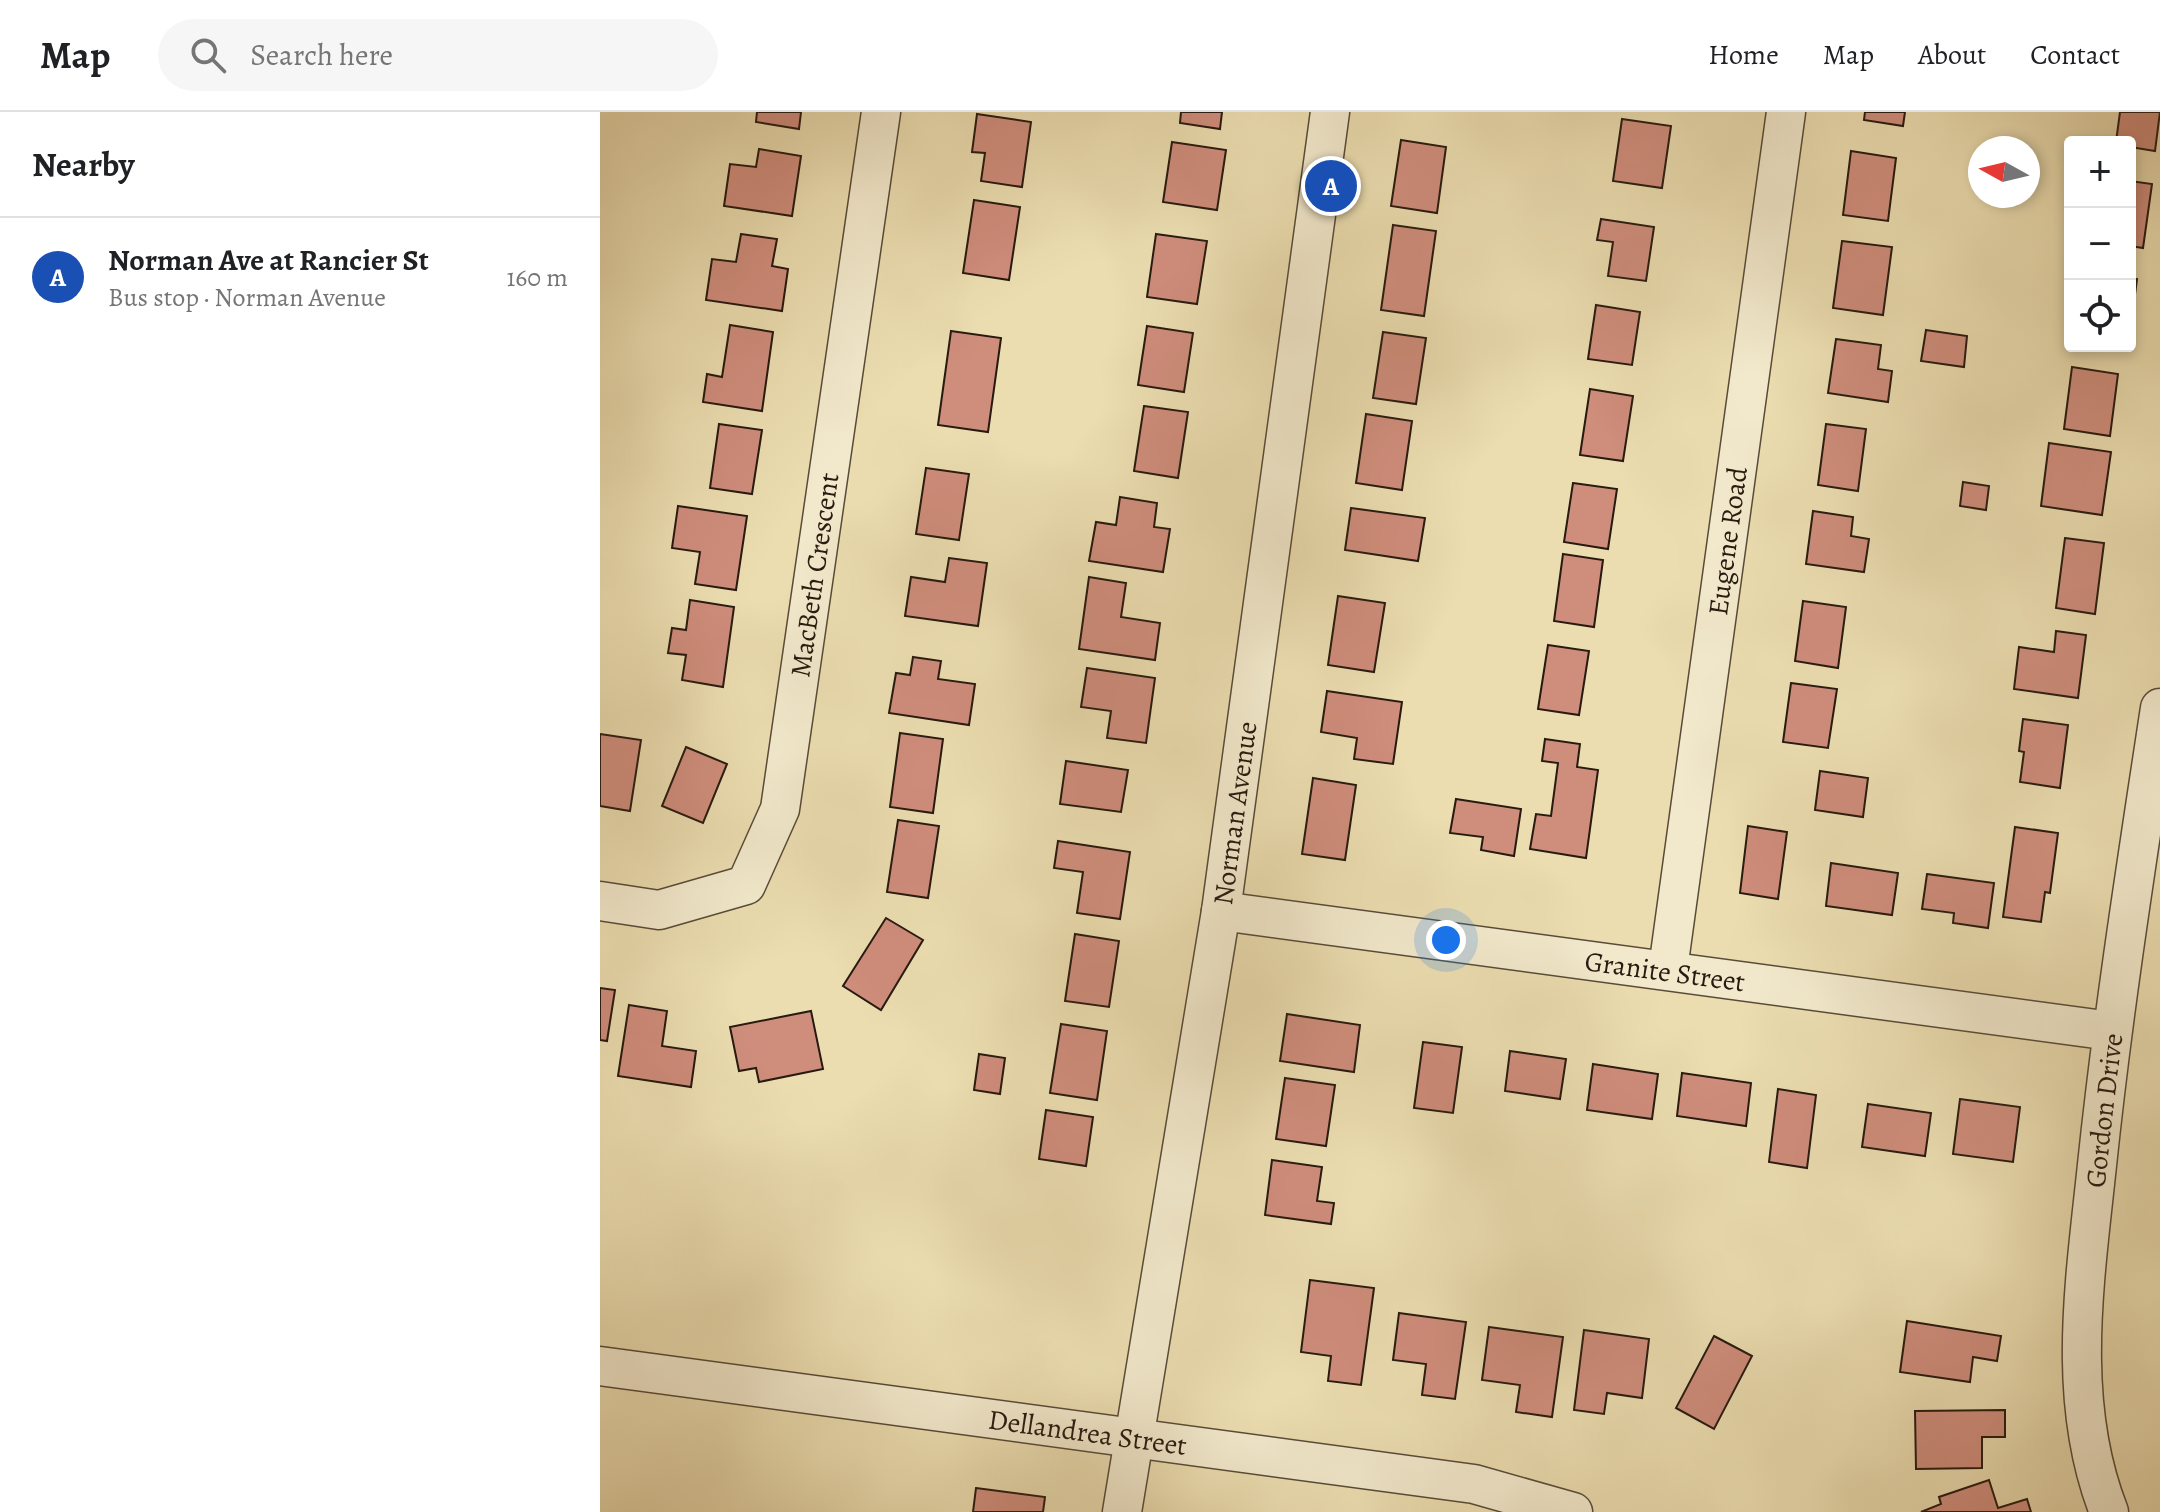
<!DOCTYPE html>
<meta charset="utf-8">
<style>
body{margin:0;font-family:Alegreya,serif;background:#f6f6f6;color:#202124}
.controls{position:absolute;right:24px;top:24px;display:grid;overflow:hidden;border-radius:8px;box-shadow:0 4px 12px #0003}
.controls button{width:72px;height:72px;display:grid;place-items:center;padding:0;border:0;border-bottom:2px solid #e0e0e0;background:#fff;color:#202124;font:40px sans-serif}
.compass{position:absolute;left:1368px;top:24px;width:72px;height:72px;border-radius:50%;background:#fff;box-shadow:0 4px 12px #0003;rotate:278deg}
.you{position:absolute;left:846px;top:828px;width:28px;height:28px;margin:-20px;border:6px solid #fff;border-radius:50%;background:#1a73e8;box-shadow:0 0 0 12px #1a73e833}
.badge{display:grid;place-items:center;width:52px;height:52px;border-radius:50%;background:#8f2418;color:#fff;font-size:26px;font-weight:700}
.pin{position:absolute;translate:-50% -50%;border:4px solid #fff;box-shadow:0 2px 8px #0006}
.list{margin:0;padding:0;list-style:none}
h2{display:flex;justify-content:space-between;align-items:center;height:104px;margin:0;padding:0 32px;font-size:34px}
h2 small{font-size:26px;font-weight:400;color:#757577}
.list li{display:grid;grid-template-columns:52px 1fr auto;gap:24px;align-items:center;box-sizing:border-box;height:120px;padding:0 32px;border-top:2px solid #e0e0e0}
.list b{display:block;font-size:30px;white-space:nowrap}
.list p{margin:0;font-size:26px;white-space:nowrap;color:#757577}
.list em{font-size:26px;font-style:normal;color:#757577}
.icon{flex:none;width:44px;height:44px;fill:none;stroke:currentColor;stroke-width:2;stroke-linecap:round;stroke-linejoin:round}
.map{position:relative;flex:none;width:1560px;height:1400px;overflow:hidden}
header{display:flex;align-items:center;gap:48px;box-sizing:border-box;height:112px;padding:0 40px;background:#fff;border-bottom:2px solid #e0e0e0}
header strong{font-size:38px}
nav{display:flex;gap:44px;margin-inline-start:auto;font-size:28px}
.search{width:560px;height:72px;background:#f6f6f6;display:flex;align-items:center;gap:20px;box-sizing:border-box;padding:0 28px;border-radius:44px;color:#757577;font-size:30px}
main{display:flex}
aside{flex:1;background:#fff}
.map>svg:first-child{display:block}
.building{fill:#cf8d7c;stroke:#271a10;stroke-width:2}
.lines{fill:none;stroke-linecap:round;stroke-linejoin:round}
.minor-casing{stroke:#584b38;stroke-width:41}
.minor{stroke:#f2e9cc;stroke-width:38}
.labels{text-anchor:middle;stroke-width:6;stroke-linejoin:round;paint-order:stroke}
.street-label{font-size:28px;fill:#271a10;stroke:#f2e9cc}
</style>
<header>
<strong>Map</strong>
<div class="search"><svg class="icon" aria-label="search" viewBox="0 0 24 24"><circle cx="10" cy="10" r="6"/><path d="M15 15l6 6"/></svg>Search here</div>
<nav><a>Home</a><a>Map</a><a>About</a><a>Contact</a></nav>
</header>
<main>
<aside>
<h2>Nearby<small></small></h2>
<ul class="list">
<li><span class="badge" style="background:#1a4fb4">A</span><div><b>Norman Ave at Rancier St</b><p>Bus stop · Norman Avenue</p></div><em>160 m</em></li>
</ul>
</aside>
<div class="map">
<svg width="1560" height="1400" viewBox="0 0 1560 1400">
<rect width="100%" height="100%" fill="#ebddb0"/>
<filter id="stains"><feTurbulence type="fractalNoise" baseFrequency=".0025" numOctaves="4"/><feColorMatrix values="0 0 0 0 .2 0 0 0 0 .09 0 0 0 0 .02 0 0 0 .5 -.17"/></filter>
<radialGradient id="worn" r=".72"><stop offset=".6" stop-color="#630" stop-opacity="0"/><stop offset="1" stop-color="#630" stop-opacity=".3"/></radialGradient>
<!-- building -->
<g class="building">
<polygon points="157,0 201,0 199,17 156,10"/>
<polygon points="581,0 622,0 620,17 580,11"/>
<polygon points="1265,0 1305,0 1303,14 1264,8"/>
<polygon points="1520,0 1560,0 1555,39 1530,35 1530,30 1516,30"/>
<polygon points="377,2 431,10 422,75 381,69 385,41 372,40"/>
<polygon points="1022,7 1071,14 1062,76 1013,69"/>
<polygon points="801,28 846,35 837,101 791,94"/>
<polygon points="572,30 626,38 617,98 563,90"/>
<polygon points="159,37 201,44 192,104 124,94 130,52 156,55"/>
<polygon points="1251,39 1296,46 1288,109 1243,103"/>
<polygon points="1530,69 1552,72 1543,136 1530,134"/>
<polygon points="374,88 420,95 409,168 363,161"/>
<polygon points="1001,107 1054,115 1046,169 1008,164 1013,130 997,128"/>
<polygon points="793,113 836,119 824,204 781,198"/>
<polygon points="141,122 177,127 172,154 188,157 182,199 106,188 112,147 136,150"/>
<polygon points="556,122 607,129 597,192 547,185"/>
<polygon points="1242,129 1292,135 1283,203 1233,196"/>
<polygon points="1530,166 1537,167 1530,221"/>
<polygon points="996,193 1040,200 1032,253 988,247"/>
<polygon points="130,213 173,220 162,299 103,290 107,262 122,265"/>
<polygon points="547,214 593,221 584,280 538,273"/>
<polygon points="1326,218 1367,224 1364,255 1321,249"/>
<polygon points="351,219 401,226 388,320 338,313"/>
<polygon points="783,220 826,226 816,292 773,286"/>
<polygon points="1236,227 1281,233 1278,257 1292,259 1288,290 1228,281"/>
<polygon points="1472,255 1518,262 1510,324 1464,317"/>
<polygon points="990,277 1033,284 1023,349 980,343"/>
<polygon points="544,294 588,300 578,366 534,359"/>
<polygon points="766,302 812,309 802,378 756,371"/>
<polygon points="119,312 162,318 152,382 110,376"/>
<polygon points="1226,312 1266,317 1258,379 1218,373"/>
<polygon points="1449,331 1511,340 1502,403 1441,394"/>
<polygon points="326,356 369,362 359,428 316,422"/>
<polygon points="1363,370 1389,374 1386,398 1360,394"/>
<polygon points="973,371 1017,377 1008,437 964,430"/>
<polygon points="520,385 557,391 554,415 570,417 563,460 489,449 496,410 516,413"/>
<polygon points="78,394 147,404 136,478 95,472 100,440 72,436"/>
<polygon points="751,396 825,406 818,449 745,438"/>
<polygon points="1213,399 1253,405 1251,424 1269,427 1264,460 1206,452"/>
<polygon points="1465,426 1504,431 1495,502 1456,496"/>
<polygon points="963,442 1003,448 994,515 954,509"/>
<polygon points="349,446 387,451 378,514 305,504 311,465 345,470"/>
<polygon points="489,465 526,471 521,505 560,511 555,548 479,537"/>
<polygon points="738,484 785,491 774,560 728,553"/>
<polygon points="90,488 134,495 123,575 82,568 86,543 68,541 72,516 86,518"/>
<polygon points="1203,489 1246,495 1238,556 1195,549"/>
<polygon points="1456,519 1486,523 1478,586 1414,577 1419,535 1454,540"/>
<polygon points="948,533 989,539 979,603 938,597"/>
<polygon points="313,545 341,549 338,567 375,572 369,613 289,601 296,561 310,563"/>
<polygon points="487,556 555,566 546,631 507,626 511,599 481,595"/>
<polygon points="1191,571 1237,577 1228,636 1183,630"/>
<polygon points="727,579 802,590 793,652 754,647 757,626 721,620"/>
<polygon points="1423,607 1468,613 1460,676 1420,670 1424,640 1419,639"/>
<polygon points="300,621 343,627 333,701 290,695"/>
<polygon points="0,622 41,628 30,699 0,694"/>
<polygon points="945,627 980,632 977,655 998,658 986,746 930,737 936,702 951,704 958,651 942,649"/>
<polygon points="86,635 127,652 103,711 62,694"/>
<polygon points="466,649 528,658 521,700 460,692"/>
<polygon points="1220,659 1268,666 1263,705 1215,698"/>
<polygon points="713,666 756,673 745,748 702,742"/>
<polygon points="856,687 921,697 914,744 881,738 883,725 850,721"/>
<polygon points="298,708 339,714 328,786 287,780"/>
<polygon points="1148,714 1187,720 1178,787 1140,781"/>
<polygon points="1415,715 1458,721 1450,781 1445,780 1441,810 1403,805"/>
<polygon points="458,729 530,740 520,807 477,801 483,760 454,756"/>
<polygon points="1231,751 1298,761 1292,803 1226,794"/>
<polygon points="1327,762 1394,771 1388,816 1353,811 1354,801 1322,797"/>
<polygon points="286,806 323,828 281,898 243,874"/>
<polygon points="475,822 519,829 509,895 465,889"/>
<polygon points="0,876 15,878 7,929 0,928"/>
<polygon points="29,893 67,899 62,934 96,939 91,975 18,964"/>
<polygon points="211,899 223,957 159,970 156,956 139,959 130,915"/>
<polygon points="687,902 760,913 754,960 680,949"/>
<polygon points="461,912 507,919 497,988 450,981"/>
<polygon points="823,930 862,935 853,1001 814,996"/>
<polygon points="910,939 966,947 960,987 905,979"/>
<polygon points="379,942 405,946 400,982 374,978"/>
<polygon points="993,952 1058,962 1052,1007 987,998"/>
<polygon points="1082,961 1151,971 1146,1014 1077,1004"/>
<polygon points="685,966 735,973 726,1034 676,1027"/>
<polygon points="1178,977 1216,983 1207,1056 1169,1050"/>
<polygon points="1360,987 1420,995 1413,1050 1353,1042"/>
<polygon points="1268,992 1331,1001 1325,1044 1262,1035"/>
<polygon points="446,998 493,1005 486,1054 439,1047"/>
<polygon points="672,1048 722,1055 717,1089 734,1091 731,1112 665,1103"/>
<polygon points="710,1168 774,1176 761,1273 728,1269 731,1244 701,1240"/>
<polygon points="799,1201 866,1210 855,1287 822,1283 826,1252 793,1248"/>
<polygon points="1307,1209 1401,1224 1397,1249 1373,1245 1370,1270 1300,1260"/>
<polygon points="889,1215 963,1225 952,1305 916,1300 920,1273 882,1268"/>
<polygon points="984,1218 1049,1227 1042,1286 1007,1281 1004,1302 974,1298"/>
<polygon points="1114,1224 1152,1244 1114,1317 1076,1296"/>
<polygon points="1405,1298 1405,1325 1382,1325 1382,1356 1316,1357 1315,1299"/>
<polygon points="1389,1368 1398,1396 1427,1387 1431,1400 1321,1400 1341,1392 1339,1385"/>
<polygon points="376,1376 445,1385 443,1400 373,1400"/>
</g>
<g class="lines">
<!-- minor casing -->
<g class="minor-casing">
<g id="minor">
<path id="s1" d="M0 789 59 798 146 773 180 697 281 0"/>
<path id="s2" d="M621 799 1511 919"/>
<path id="s3" d="M1068 857 1186 0"/>
<path id="s4" d="M0 1254 874 1372 973 1400"/>
<path id="s5" d="M522 1400 621 799 730 0"/>
<path id="s6" d="M1509 1400C1465 1289 1485 1168 1497 1053 1513 900 1537 748 1560 596"/>
</g>
</g>
<!-- minor -->
<use href="#minor" class="minor"/>
</g>
<g class="labels">
<!-- street labels -->
<g class="street-label">
<text dy="10" stroke="none"><textPath href="#s3" startOffset="432">Eugene Road</textPath></text>
<text dy="10" stroke="none"><textPath href="#s1" startOffset="470">MacBeth Crescent</textPath></text>
<text dy="10" stroke="none"><textPath href="#s5" startOffset="708">Norman Avenue</textPath></text>
<text dy="10" stroke="none"><textPath href="#s2" startOffset="448">Granite Street</textPath></text>
<text dy="10" stroke="none"><textPath href="#s6" startOffset="406">Gordon Drive</textPath></text>
<text dy="10" stroke="none"><textPath href="#s4" startOffset="492">Dellandrea Street</textPath></text>
</g>
</g>
<rect width="100%" height="100%" filter="url(#stains)"/>
<rect width="100%" height="100%" fill="url(#worn)"/>
</svg>
<div class="controls">
<button>+</button>
<button>−</button>
<button><svg class="icon" aria-label="locate" viewBox="0 0 24 24"><circle cx="12" cy="12" r="6"/><path d="M12 2v4M12 18v4M2 12h4M18 12h4"/></svg></button>
</div>
<svg class="compass" viewBox="-18 -18 36 36"><path d="M0-13l5 13h-10z" fill="#e53935"/><path d="M0 13l5-13h-10z" fill="#757577"/></svg>
<div class="you"></div>
<div class="pin badge" style="left:731px;top:74px;background:#1a4fb4">A</div>
</div>
</main>
